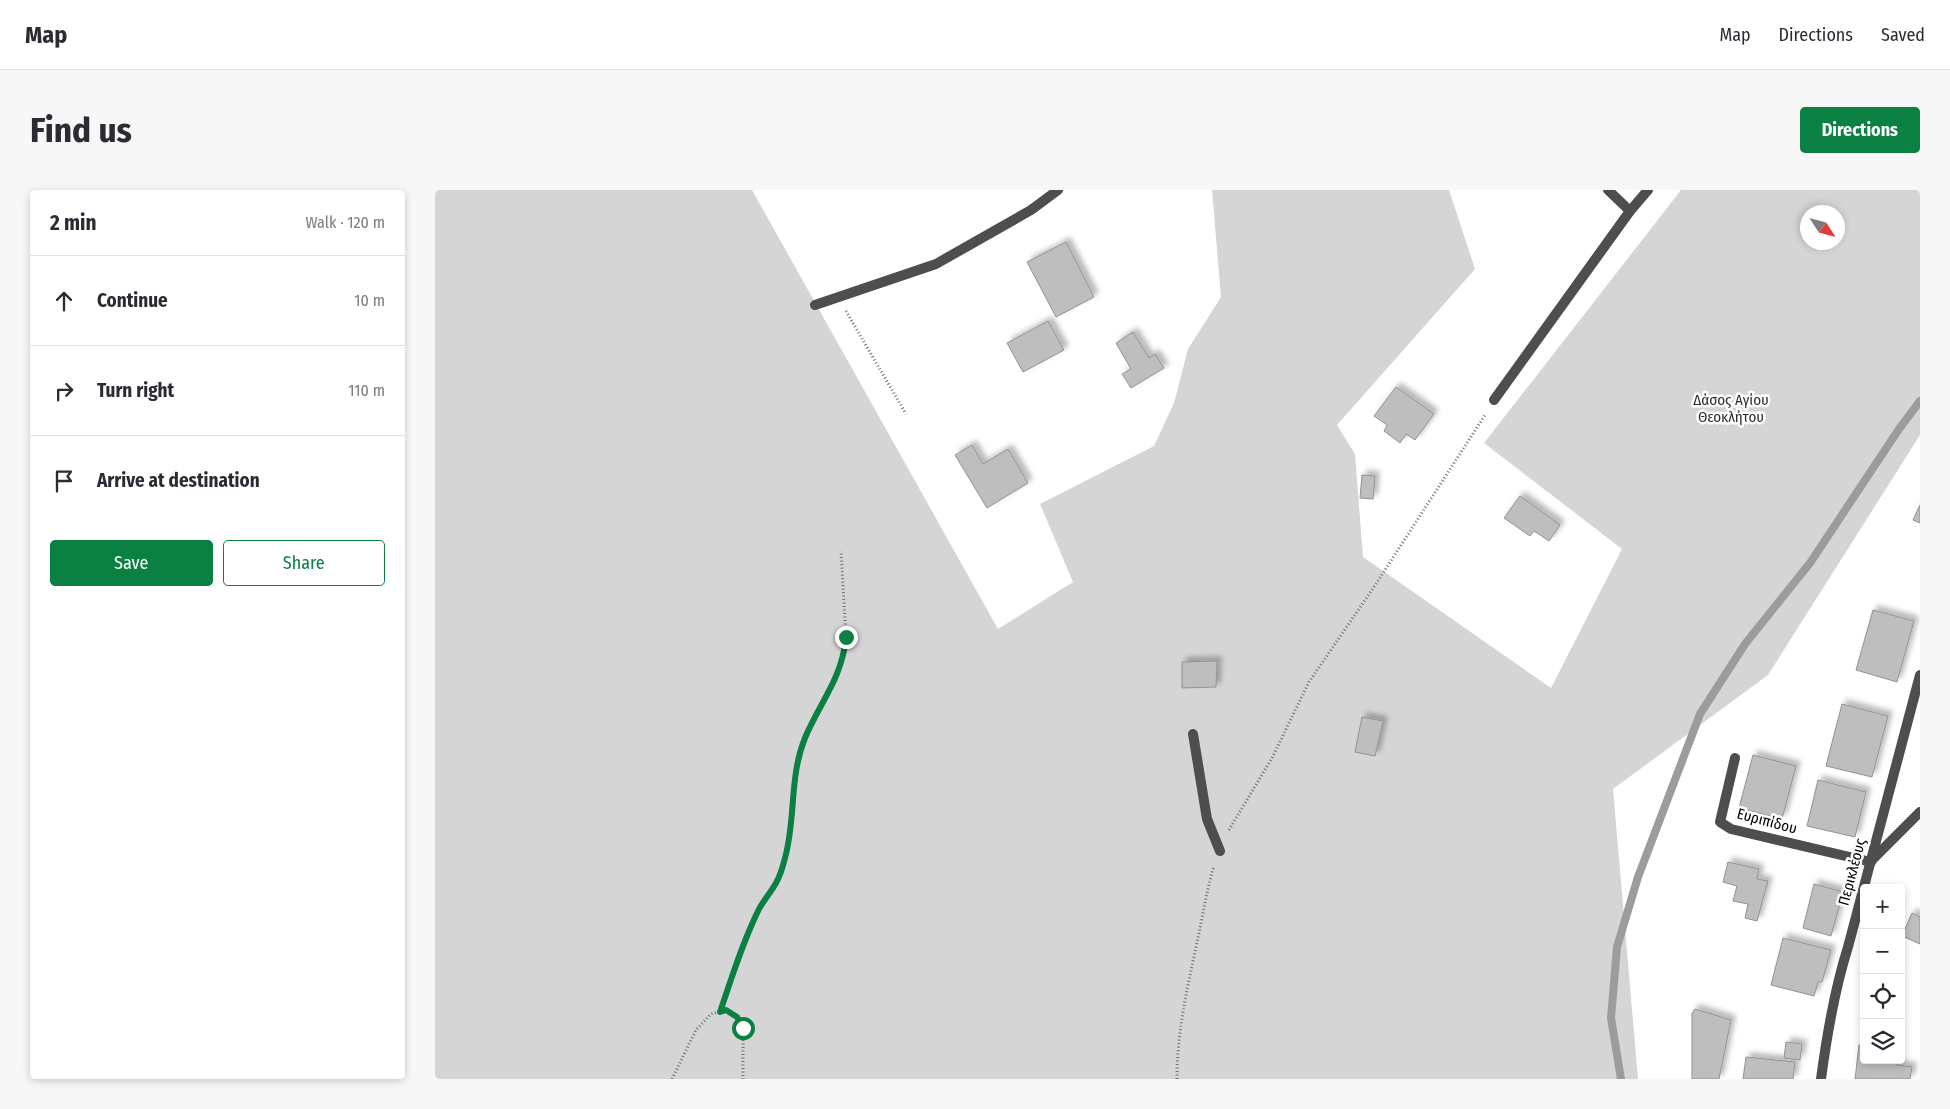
<!DOCTYPE html>
<meta charset="utf-8">
<style>
body{margin:0;font-family:"Fira Sans Condensed",sans-serif;background:#f7f7f7;color:#2b2b33}
.controls{position:absolute;right:15px;bottom:15px;display:grid;overflow:hidden;border-radius:5px;box-shadow:0 2px 8px #0003}
.controls button{width:45px;height:45px;display:grid;place-items:center;padding:0;border:0;border-bottom:1px solid #e1e1e2;background:#fff;color:#2b2b33;font:25px sans-serif}
.compass{position:absolute;left:1365px;top:15px;width:45px;height:45px;border-radius:50%;background:#fff;box-shadow:0 2px 8px #0003;rotate:126deg}
.stop{position:absolute;width:15px;height:15px;margin:-11px;border:4px solid #0b8043;border-radius:50%;background:#fff}
.stop.end{background:#0b8043;border-color:#fff;box-shadow:0 1px 5px #0008}
.list{margin:0;padding:0;list-style:none}
h2{display:flex;justify-content:space-between;align-items:center;height:65px;margin:0;padding:0 20px;font-size:21px}
h2 small{font-size:16px;font-weight:400;color:#7c7c81}
.list li{display:grid;grid-template-columns:32px 1fr auto;gap:15px;align-items:center;box-sizing:border-box;height:90px;padding:0 20px;border-top:1px solid #e1e1e2}
.list b{display:block;font-size:19px;white-space:nowrap}
.list em{font-size:16px;font-style:normal;color:#7c7c81}
.actions{display:flex;gap:10px;padding:15px 20px}
.actions a{flex:1;padding:11px 0;border:1px solid #0b8043;border-radius:5px;text-align:center;font-size:18px;color:#0b8043}
.actions .main{background:#0b8043;color:#fff}
.icon{flex:none;width:28px;height:28px;fill:none;stroke:currentColor;stroke-width:2;stroke-linecap:round;stroke-linejoin:round}
.map{position:relative;flex:none;width:1485px;height:889px;overflow:hidden;border-radius:5px}
header{display:flex;align-items:center;gap:30px;box-sizing:border-box;height:70px;padding:0 25px;background:#fff;border-bottom:1px solid #e1e1e2}
header strong{font-size:24px}
nav{display:flex;gap:28px;margin-inline-start:auto;font-size:18px}
.intro{display:flex;align-items:center;justify-content:space-between;box-sizing:border-box;height:120px;padding:0 30px}
h1{margin:0;font-size:35px}
.button{padding:12px 22px;border-radius:5px;background:#0b8043;color:#fff;font-size:18px;font-weight:700}
main{display:flex;gap:30px;padding:0 30px}
aside{flex:1;background:#fff;border-radius:5px;box-shadow:0 2px 8px #0003}
.map>svg:first-child{display:block}
.green{fill:#d5d5d5;fill-rule:evenodd}
.lines{fill:none;stroke-linecap:round;stroke-linejoin:round}
.stream{stroke:#9c9c9c;stroke-width:8}
.building{fill:#bebebe;stroke:#929292;filter:url(#shadow)}
.path{stroke:#707070;stroke-width:3;stroke-dasharray:1 2.5;stroke-linecap:butt}
.street{stroke:#4e4e4e;stroke-width:10}
.route{stroke:#0b8043;stroke-width:6}
.labels{text-anchor:middle;stroke-width:5;stroke-linejoin:round;paint-order:stroke}
.park-label{font-size:15px;fill:#2c2c2c;stroke:#fff}
.street-label{font-size:15px;fill:#000;stroke:#fff}
</style>
<header>
<strong>Map</strong>
<nav><a>Map</a><a>Directions</a><a>Saved</a></nav>
</header>
<div class="intro"><h1>Find us</h1><a class="button">Directions</a></div>
<main>
<aside>
<h2>2 min<small>Walk · 120 m</small></h2>
<ul class="list">
<li><svg class="icon" aria-label="ahead" viewBox="0 0 24 24"><path d="M12 20V5M6 11l6-6 6 6"/></svg><div><b>Continue</b></div><em>10 m</em></li>
<li><svg class="icon" aria-label="right" viewBox="0 0 24 24"><path d="M7 20v-9h11M14 6l5 5-5 5"/></svg><div><b>Turn right</b></div><em>110 m</em></li>
<li><svg class="icon" aria-label="arrive" viewBox="0 0 24 24"><path d="M6 21V4h12l-3 4 3 4H6"/></svg><div><b>Arrive at destination</b></div></li>
</ul>
<div class="actions"><a class="main">Save</a><a>Share</a></div>
</aside>
<div class="map">
<svg width="1485" height="889" viewBox="0 0 1485 889">
<defs>
<filter id="shadow"><feDropShadow dx="4.5" dy="-4.5" stdDeviation="2.5" flood-color="#0004"/></filter>
</defs>
<rect width="100%" height="100%" fill="#fff"/>
<!-- green -->
<path class="green" d="M0 0H317L563 439 638 392 605 314 719 256 739 213 753 159 786 107 777 0H1014L1040 79 902 235 920 264 928 367 1116 498 1187 359 1049 253 1246 0H1485V245L1333 485 1178 599 1203 889H0ZM1372 22H1402V52H1372Z"/>
<g class="lines">
<!-- stream -->
<polyline class="stream" points="1186,889 1176,828 1182,757 1203,687 1265,524 1310,454 1375,373 1464,239 1485,211"/>
</g>
<!-- building -->
<g class="building">
<polygon points="631,52 659,107 621,127 592,72"/>
<polygon points="613,131 629,160 588,182 572,153"/>
<polygon points="698,142 714,168 720,164 729,178 696,198 687,184 696,179 681,153"/>
<polygon points="961,197 999,224 980,250 971,244 965,253 949,241 952,235 939,226"/>
<polygon points="537,255 548,274 573,259 593,293 552,318 520,265"/>
<polygon points="927,285 940,286 938,309 925,308"/>
<polygon points="1085,306 1125,335 1114,351 1099,341 1095,346 1069,328"/>
<polygon points="1485,315 1485,333 1478,330"/>
<polygon points="1438,420 1479,431 1462,492 1421,480"/>
<polygon points="782,471 781,497 747,498 747,472"/>
<polygon points="1407,514 1453,526 1437,587 1391,576"/>
<polygon points="927,527 948,531 940,566 920,562"/>
<polygon points="1318,565 1361,576 1347,629 1304,618"/>
<polygon points="1383,590 1431,602 1420,647 1372,636"/>
<polygon points="1293,672 1324,679 1322,689 1333,691 1322,731 1310,728 1313,714 1298,711 1302,696 1288,692"/>
<polygon points="1379,694 1408,702 1396,746 1368,738"/>
<polygon points="1477,723 1485,727 1485,754 1467,746"/>
<polygon points="1348,748 1396,760 1387,792 1383,792 1379,806 1336,795"/>
<polygon points="1260,819 1296,830 1284,889 1257,889 1257,823"/>
<polygon points="1351,852 1367,854 1365,870 1349,868"/>
<polygon points="1424,855 1429,855 1429,870 1463,870 1462,875 1477,877 1475,889 1420,889"/>
<polygon points="1311,867 1360,872 1358,889 1308,889"/>
</g>
<g class="lines">
<!-- path -->
<g class="path">
<polyline points="411,121 471,224"/>
<polyline points="794,640 837,568 874,492 939,397 1050,225"/>
<polyline points="285,822 303,770 325,718 342,692 350,668 356,641 361,576 370,547 399,494 410,464 411,447 406,361"/>
<polyline points="237,889 261,840 276,824 291,820 302,827 308,839 308,889"/>
<path d="M742 889C742 841 753 794 763 748 768 724 772 699 779 676"/>
</g>
<!-- street -->
<g class="street">
<polyline points="1173,0 1195,21"/>
<polyline points="380,115 501,74 596,20 623,0"/>
<polyline points="1059,210 1195,21 1213,0"/>
<polyline points="758,544 772,629 785,661"/>
<polyline points="1300,568 1285,632 1296,639 1436,672"/>
<polyline points="1436,671 1485,622"/>
<path d="M1386 889C1392 844 1399 801 1413 757L1485 485"/>
</g>
</g>
<g class="lines">
<!-- route -->
<path class="route" d="M308 838 302 827 291 820 285 822C297 787 308 751 324 719 329 710 336 702 341 693 345 686 348 676 350 668 361 629 354 587 370 548 385 512 407 489 411 447"/>
</g>
<g class="labels">
<!-- park labels -->
<g class="park-label">
<text x="1296" y="215">Δάσος Αγίου<tspan x="1296" dy="17">Θεοκλήτου</tspan></text>
</g>
<!-- street labels -->
<g class="street-label">
<text transform="translate(1332 631) rotate(15)" y="5">Ευριπίδου</text>
<text transform="translate(1417 682) rotate(-75)" y="5">Περικλέους</text>
</g>
</g>
</svg>
<div class="controls">
<button>+</button>
<button>−</button>
<button><svg class="icon" aria-label="locate" viewBox="0 0 24 24"><circle cx="12" cy="12" r="6"/><path d="M12 2v4M12 18v4M2 12h4M18 12h4"/></svg></button>
<button><svg class="icon" aria-label="layers" viewBox="0 0 24 24"><path d="M12 4l9 5-9 5-9-5zM3 14l9 5 9-5"/></svg></button>
</div>
<svg class="compass" viewBox="-18 -18 36 36"><path d="M0-13l5 13h-10z" fill="#e53935"/><path d="M0 13l5-13h-10z" fill="#7c7c81"/></svg>
<div class="stop" style="left:308px;top:838px"></div>
<div class="stop end" style="left:411px;top:447px"></div>
</div>
</main>
